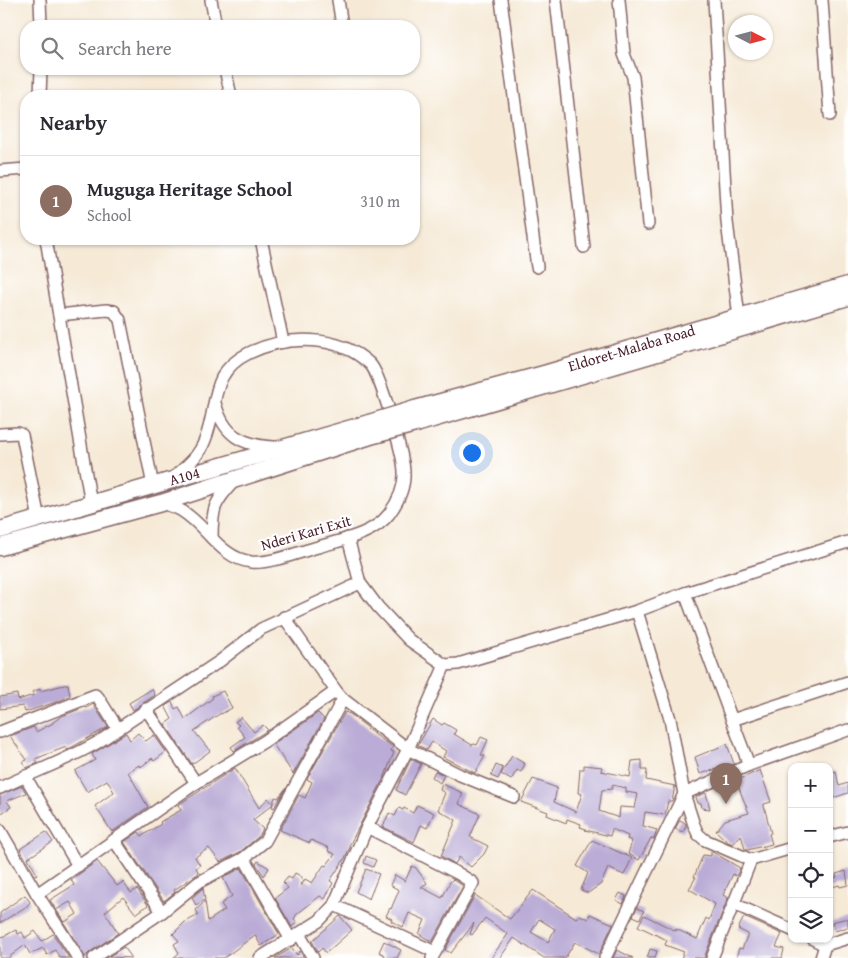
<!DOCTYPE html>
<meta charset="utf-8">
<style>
body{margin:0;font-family:"Gentium Book Plus",serif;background:#f2f2f3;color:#2b2b33}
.controls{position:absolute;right:15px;bottom:15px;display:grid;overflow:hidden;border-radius:10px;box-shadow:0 1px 4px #0004}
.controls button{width:45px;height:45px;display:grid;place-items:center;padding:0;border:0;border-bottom:1px solid #e1e1e2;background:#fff;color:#2b2b33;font:25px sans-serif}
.compass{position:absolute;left:728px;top:15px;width:45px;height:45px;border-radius:50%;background:#fff;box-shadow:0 1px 4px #0004;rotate:96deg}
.you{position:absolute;left:471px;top:452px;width:18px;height:18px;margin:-12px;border:4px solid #fff;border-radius:50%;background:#1a73e8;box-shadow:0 0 0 8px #1a73e833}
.badge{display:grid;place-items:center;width:32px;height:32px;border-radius:50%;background:#d1495b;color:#fff;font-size:16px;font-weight:700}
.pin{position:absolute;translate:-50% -41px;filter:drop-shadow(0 1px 2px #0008)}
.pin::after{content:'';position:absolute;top:26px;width:18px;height:15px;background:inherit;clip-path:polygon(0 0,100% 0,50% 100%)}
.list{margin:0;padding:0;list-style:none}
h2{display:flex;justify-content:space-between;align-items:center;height:65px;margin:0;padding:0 20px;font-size:21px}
h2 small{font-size:16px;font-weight:400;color:#7c7c81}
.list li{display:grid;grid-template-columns:32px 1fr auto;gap:15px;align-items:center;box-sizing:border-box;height:90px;padding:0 20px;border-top:1px solid #e1e1e2}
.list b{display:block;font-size:19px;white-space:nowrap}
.list p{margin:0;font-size:16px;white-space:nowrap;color:#7c7c81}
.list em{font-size:16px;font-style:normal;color:#7c7c81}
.icon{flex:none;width:28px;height:28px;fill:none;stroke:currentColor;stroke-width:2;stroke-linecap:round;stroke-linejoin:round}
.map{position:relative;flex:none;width:848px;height:958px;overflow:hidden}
.search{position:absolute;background:#fff;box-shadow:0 1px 4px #0004;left:20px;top:20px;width:400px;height:55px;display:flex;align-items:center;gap:12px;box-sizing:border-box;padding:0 18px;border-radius:20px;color:#7c7c81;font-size:19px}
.panel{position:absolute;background:#fff;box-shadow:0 1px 4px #0004;left:20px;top:90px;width:400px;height:155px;border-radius:20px}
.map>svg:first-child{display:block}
.building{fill:#baacd6;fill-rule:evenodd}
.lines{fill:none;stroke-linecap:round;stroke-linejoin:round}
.minor-casing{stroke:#866667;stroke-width:14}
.highway-casing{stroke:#866667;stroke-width:19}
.minor{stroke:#fff;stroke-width:11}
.highway{stroke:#fff;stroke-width:16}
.highway-bridge-casing{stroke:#866667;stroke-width:19;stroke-linecap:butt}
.highway-bridge{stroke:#fff;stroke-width:16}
.labels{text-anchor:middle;stroke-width:4.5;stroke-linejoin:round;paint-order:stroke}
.street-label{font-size:15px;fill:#4a1f2b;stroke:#fff}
</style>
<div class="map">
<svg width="848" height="958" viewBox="0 0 848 958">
<rect width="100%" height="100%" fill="#fff"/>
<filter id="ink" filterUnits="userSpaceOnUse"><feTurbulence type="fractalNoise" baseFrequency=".02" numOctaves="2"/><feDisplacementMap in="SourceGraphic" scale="10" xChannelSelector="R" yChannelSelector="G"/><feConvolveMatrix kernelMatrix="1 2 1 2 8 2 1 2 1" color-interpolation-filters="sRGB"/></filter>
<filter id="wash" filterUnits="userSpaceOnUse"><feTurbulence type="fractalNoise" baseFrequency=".0096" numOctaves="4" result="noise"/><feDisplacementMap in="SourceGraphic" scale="20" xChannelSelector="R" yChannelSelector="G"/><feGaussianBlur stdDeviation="1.12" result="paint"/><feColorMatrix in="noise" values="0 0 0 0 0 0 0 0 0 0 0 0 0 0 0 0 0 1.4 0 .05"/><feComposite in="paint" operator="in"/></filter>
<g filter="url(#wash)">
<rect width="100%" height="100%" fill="#f6ead7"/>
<g id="blocks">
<!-- building -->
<g class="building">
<polygon points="68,684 70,696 56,702 25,712 23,706 0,709 0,697 17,694 18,700 34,695 32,692 40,689 40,691"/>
<polygon points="152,689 155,695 133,710 129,703"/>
<polygon points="223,691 232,708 221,714 221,713 194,731 210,751 192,764 165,724 172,719 165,706 172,702 175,709 179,707 185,719 213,698 212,696"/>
<polygon points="93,704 108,727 67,750 66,747 35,759 38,763 26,768 23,762 27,760 10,736 34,727 36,732 53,723 53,722 62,716 85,707 86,708"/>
<polygon points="345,712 350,714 368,728 367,729 393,747 391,751 394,752 385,776 349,846 350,847 345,858 330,881 333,883 325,899 320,896 297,914 294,919 297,922 292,927 275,898 288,888 283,883 288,877 292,879 295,873 302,877 301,886 305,879 312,883 324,865 326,866 335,854 328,851 329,848 311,840 310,843 280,830 299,795 305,798 312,782 307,779"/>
<polygon points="318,713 324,719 293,774 273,744"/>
<polygon points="241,717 254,732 263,725 268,730 234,751 231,747 245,737 237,727 239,725 235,722"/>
<polygon points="433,719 442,725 444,723 456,730 454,734 472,745 474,744 477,745 481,737 488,740 481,755 485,756 475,773 443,757 446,751 432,742 427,750 418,745"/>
<polygon points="126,733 130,740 138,733 146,741 154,735 166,752 154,761 152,758 141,767 139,765 128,772 148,807 112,832 95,806 114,792 107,780 87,792 75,771 95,760 92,754"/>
<polygon points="727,744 734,764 700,774 695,757"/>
<polygon points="512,756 525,764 521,772 517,770 511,780 501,774"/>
<polygon points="411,759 421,764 405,795 396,790"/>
<path d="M642 760V770H647L646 780 675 786 672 801H668L665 815 645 812 643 826 657 830 654 839 651 838 639 860 628 854 632 841 627 839 628 836 612 829 610 836 585 830 586 829 580 827 581 824 567 819 566 823 547 815 548 812 521 802 533 779 557 788 554 802 576 812 582 794 578 793 580 769H584V765L602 767 601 771 630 777 632 761ZM612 785 626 788V792L638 794 635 808 620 807 619 818 599 811 602 790 612 789Z"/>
<polygon points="496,765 503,768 498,779 491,776"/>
<polygon points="235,768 259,808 268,798 273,804 253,820 263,829 259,836 240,852 220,862 209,848 195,857 200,865 196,868 199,873 174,890 175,892 164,901 124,842 139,832 142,836 161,824 160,822 181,810 178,805"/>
<polygon points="760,770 771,802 764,804 764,806 771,833 769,834 772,844 747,850 745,849 741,835 733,844 728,842 716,831 725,820 749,813 736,781"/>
<polygon points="435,771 444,775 440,783 432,777"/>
<polygon points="836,771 839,786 848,783 848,793 833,798 830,787 832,786 829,773"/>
<polygon points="442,784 463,793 459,804 480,814 470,837 488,846 484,854 471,867 459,857 455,864 441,856 456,820 438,810 445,793 440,790"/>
<polygon points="22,786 26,793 7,801 11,807 0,814 0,795"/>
<polygon points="286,788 274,808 272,807 275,797 278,798"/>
<polygon points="706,793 710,809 702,808 701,803 698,803 696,797"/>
<polygon points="417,805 434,813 427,828 421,825 414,842 383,827 389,813 395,816 399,808 403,810 404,808 413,813"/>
<polygon points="680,820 685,823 686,826 683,832 675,829"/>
<polygon points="46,832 53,842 28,858 37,874 35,875 20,849"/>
<polygon points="592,840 632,858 624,875 608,868 601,884 588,893 581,890 588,873 577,866"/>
<polygon points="711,851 740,868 736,876 733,874 723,895 728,898 704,958 681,958 684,952 665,945 667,940 638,926 644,915 676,931 676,929 697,939 706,918 709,920 715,904 689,889 696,877 694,877 703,855 711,856"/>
<polygon points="366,856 376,860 373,867 364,863"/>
<path d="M97 861 117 886 123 882 131 893 137 889 148 905 136 914 123 897 105 912 118 933 90 952 85 957 50 900 74 885 71 880ZM70 902 77 914 65 922 56 910Z"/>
<polygon points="258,861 269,868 264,876 256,864"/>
<polygon points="412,866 416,868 427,883 421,887 442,898 450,882 453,879 463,886 432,942 419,934 425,920 409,913 403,927 391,921 392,919 386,916 390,908 391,909 399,890 390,885 395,875 405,881"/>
<polygon points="241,868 279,934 261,946 255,935 224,958 173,958 179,953 174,944 179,941 173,934 185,922 199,915 196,910 205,901 208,921 225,910 221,904 232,896 223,878"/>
<polygon points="366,869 379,874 369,899 356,892"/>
<polygon points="846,871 848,885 840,887 839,885 829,888 829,879 837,877 836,874"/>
<polygon points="203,888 205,900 196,905 192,898"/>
<path d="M533 890 576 918 580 915 588 919 590 914 613 924 599 954 575 942 565 958H544L514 938 500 958H491L508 934 485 918 472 935 470 934 474 923 451 953 445 950 475 895 510 919ZM539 919 555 929 548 942 531 932Z"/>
<polygon points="620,893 626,896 623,904 616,900"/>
<polygon points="25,895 30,902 27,906 0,923 0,913"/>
<polygon points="637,908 644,911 640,919 633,916"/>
<polygon points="340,916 352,930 326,953 322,948 318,952 312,941"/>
<polygon points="744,917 782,934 776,947 784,949 782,958 736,958 739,948 742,949 748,934 738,929"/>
<polygon points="848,918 848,927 835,931 832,922"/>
<polygon points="16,930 18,934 22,932 25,938 35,931 42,941 53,934 69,958 60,958 55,950 47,955 43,948 30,954 25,945 8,958 0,958 0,938"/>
<polygon points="384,941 401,950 397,958 384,958 385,955 379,952"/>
<polygon points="124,947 132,958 108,957"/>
<polygon points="292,948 297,955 300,951 304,958 275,958"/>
<polygon points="650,949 657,951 655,958 647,958"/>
<polygon points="617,950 633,958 613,958"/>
</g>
</g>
</g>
<g filter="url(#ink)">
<use href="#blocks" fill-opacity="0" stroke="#866667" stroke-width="1"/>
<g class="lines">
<!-- minor casing -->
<g class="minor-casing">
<g id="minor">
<polyline points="40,0 41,26"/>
<polyline points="211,0 216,26"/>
<polyline points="338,0 342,26"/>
<polyline points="501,0 537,267"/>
<polyline points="556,0 584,247"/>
<polyline points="619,0 624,54 633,77 648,224"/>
<polyline points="714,0 727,222 739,317"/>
<polyline points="822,0 830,115"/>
<polyline points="225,69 231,96"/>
<polyline points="40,96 41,69"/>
<polyline points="0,171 26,169"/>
<polyline points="46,239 91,504"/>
<polyline points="261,239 283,342"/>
<polyline points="59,315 106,310 114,311 120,320 153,486"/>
<path d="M215 403C224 436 242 445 274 447"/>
<polyline points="0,434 18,433 22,435 39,519"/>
<path d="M161 503C168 505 176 507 182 511 207 526 220 558 251 562 270 564 299 552 318 547 341 540 373 535 389 514 397 503 405 487 404 472 404 457 380 373 370 364 338 334 287 335 249 353 208 373 219 405 205 440 199 456 187 466 174 477"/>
<path d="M212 538C212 508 214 503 234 481"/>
<polyline points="348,538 360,583 378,607 409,640 445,665 458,664 637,611 685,593 848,542"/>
<polyline points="685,593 732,720 848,682"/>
<polyline points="637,611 670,719 684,794 694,825 698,834 705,840 751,860 792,848"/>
<polyline points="284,617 336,691 343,699 408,749 460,775 514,797"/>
<polyline points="146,709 196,783"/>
<polyline points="732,720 749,765"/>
<polyline points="0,732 95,695 98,697 118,729"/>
<polyline points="25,776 78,866"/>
<path d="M0 788C33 772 68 760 100 741L220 661 261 629 360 583"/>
<polyline points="367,827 459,874 473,883 432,958"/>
<polyline points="0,830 37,894 78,958"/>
<polyline points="829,837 848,832"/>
<polyline points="114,840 162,912"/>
<polyline points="244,858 265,841 343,699"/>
<polyline points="37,894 196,783 265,741 336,691"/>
<polyline points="734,904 792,930"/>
<polyline points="334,905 435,952"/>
<polyline points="299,934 313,958"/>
<polyline points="813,939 825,945 848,938"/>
<polyline points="94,958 162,912 199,882 244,858 291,940"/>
<polyline points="260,958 319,921 334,905 367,827 408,749 445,665"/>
<polyline points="605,958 684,794 749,765 848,730"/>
<polyline points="712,958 751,860"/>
<polyline points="821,958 825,945"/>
</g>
</g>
<!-- highway casing -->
<g class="highway-casing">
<g id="highway">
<path id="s1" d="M415 409 544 374 848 285"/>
<polyline points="419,423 848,297"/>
<path id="s2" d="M0 530 369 423"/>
<polyline points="0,547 161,503 374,435"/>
</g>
</g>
<!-- minor -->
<use href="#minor" class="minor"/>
<!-- highway -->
<use href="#highway" class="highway"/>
<!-- highway-bridge casing -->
<g class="highway-bridge-casing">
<g id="highway-bridge">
<polyline points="369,423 415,409"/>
<polyline points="374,435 419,423"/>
</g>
</g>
<!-- highway-bridge -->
<use href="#highway-bridge" class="highway-bridge"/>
</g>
</g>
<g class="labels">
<!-- street labels -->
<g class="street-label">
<text dy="5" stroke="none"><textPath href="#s1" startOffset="225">Eldoret-Malaba Road</textPath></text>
<text dy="5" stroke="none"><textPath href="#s2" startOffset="192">A104</textPath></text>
<text transform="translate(306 533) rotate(-16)" y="5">Nderi Kari Exit</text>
</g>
</g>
</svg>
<div class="controls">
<button>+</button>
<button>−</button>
<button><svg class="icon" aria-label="locate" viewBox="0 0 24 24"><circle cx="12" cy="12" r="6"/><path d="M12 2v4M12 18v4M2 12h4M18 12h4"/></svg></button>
<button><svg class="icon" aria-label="layers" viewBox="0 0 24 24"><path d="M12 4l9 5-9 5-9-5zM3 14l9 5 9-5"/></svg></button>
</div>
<svg class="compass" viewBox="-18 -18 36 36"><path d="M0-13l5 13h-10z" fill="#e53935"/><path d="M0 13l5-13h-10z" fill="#7c7c81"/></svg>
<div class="you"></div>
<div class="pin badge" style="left:726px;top:804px;background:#8d6e63">1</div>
<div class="search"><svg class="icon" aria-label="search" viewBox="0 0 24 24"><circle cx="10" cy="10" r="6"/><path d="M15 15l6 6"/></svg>Search here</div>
<section class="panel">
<h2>Nearby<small></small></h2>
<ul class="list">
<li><span class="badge" style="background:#8d6e63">1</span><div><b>Muguga Heritage School</b><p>School</p></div><em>310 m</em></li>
</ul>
</section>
</div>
